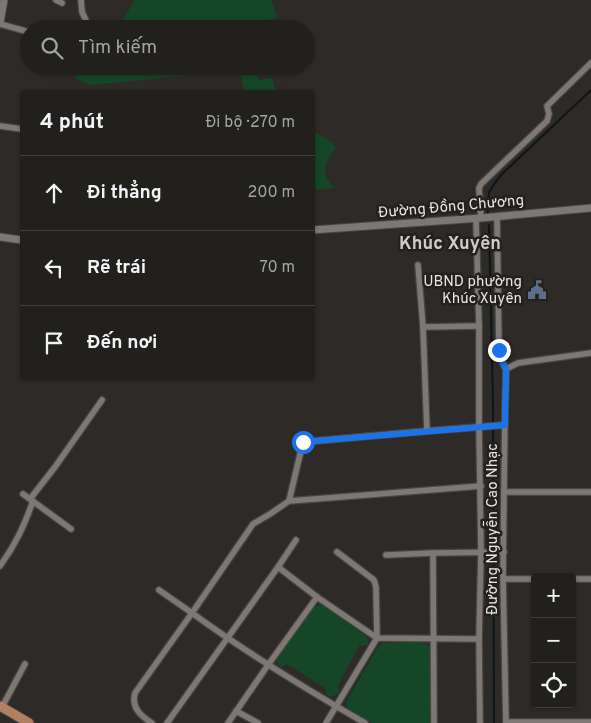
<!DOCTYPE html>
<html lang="vi">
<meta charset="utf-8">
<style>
body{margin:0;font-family:Overpass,sans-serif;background:#2e2d2a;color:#f1f3f6}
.controls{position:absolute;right:15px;bottom:15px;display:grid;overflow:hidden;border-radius:5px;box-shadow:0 1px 4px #0004}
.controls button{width:45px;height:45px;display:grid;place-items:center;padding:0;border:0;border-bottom:1px solid #3f3e3b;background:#22201d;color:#f1f3f6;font:25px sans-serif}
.stop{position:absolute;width:15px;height:15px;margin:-11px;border:4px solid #1a73e8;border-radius:50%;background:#fff}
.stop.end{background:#1a73e8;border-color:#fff;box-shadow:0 1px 5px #0008}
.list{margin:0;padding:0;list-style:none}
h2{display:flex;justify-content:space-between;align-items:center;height:65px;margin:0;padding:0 20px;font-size:21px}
h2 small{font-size:16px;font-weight:400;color:#a2a3a4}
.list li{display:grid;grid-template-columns:32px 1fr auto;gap:15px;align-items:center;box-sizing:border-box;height:75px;padding:0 20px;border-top:1px solid #3f3e3b}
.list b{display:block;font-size:19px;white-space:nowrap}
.list em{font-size:16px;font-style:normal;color:#a2a3a4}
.icon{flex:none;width:28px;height:28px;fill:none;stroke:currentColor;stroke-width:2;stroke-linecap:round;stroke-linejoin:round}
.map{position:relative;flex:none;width:591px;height:723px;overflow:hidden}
.search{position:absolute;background:#22201d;box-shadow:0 1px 4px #0004;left:20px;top:20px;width:295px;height:55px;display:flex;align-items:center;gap:12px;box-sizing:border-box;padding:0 18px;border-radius:28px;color:#a2a3a4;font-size:19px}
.panel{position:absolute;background:#22201d;box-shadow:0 1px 4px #0004;left:20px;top:90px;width:295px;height:290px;border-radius:5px}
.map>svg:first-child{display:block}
.green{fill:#144627}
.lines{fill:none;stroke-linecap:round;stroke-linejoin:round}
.stream{stroke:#08171f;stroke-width:2}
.minor-casing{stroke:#484643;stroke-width:8}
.tertiary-casing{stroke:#484643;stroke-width:9}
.primary-casing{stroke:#484643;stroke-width:11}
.minor{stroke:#7d7874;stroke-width:5.5}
.tertiary{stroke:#7d7874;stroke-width:7}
.primary{stroke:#b27f63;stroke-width:9}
.route{stroke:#1a73e8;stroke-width:6}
.labels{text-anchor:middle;stroke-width:5;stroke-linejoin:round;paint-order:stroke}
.street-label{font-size:15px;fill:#e8e6e4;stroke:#24201d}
.poi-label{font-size:15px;fill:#e8e6e4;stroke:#24201d;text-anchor:end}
.quarter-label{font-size:18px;font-weight:bold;fill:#d1ccc8;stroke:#24201d}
</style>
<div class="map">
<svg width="591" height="723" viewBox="0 0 591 723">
<rect width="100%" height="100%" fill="#2e2a27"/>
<!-- green -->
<g class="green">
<polygon points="135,0 271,0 278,18 238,29 115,29 121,22"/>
<polygon points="78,66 253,66 257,73 259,80 272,78 276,92 244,92 240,70 91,85 76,79 75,73"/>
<path d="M313 132C321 135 332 140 336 148 325 163 319 174 335 188L313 190Z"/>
<path d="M321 604 363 634C367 637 369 640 368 645L359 646 338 685 339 692C331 699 326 699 325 688L287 664 281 667C277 666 277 662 277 659L314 607Z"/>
<path d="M382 643C395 643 418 639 429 646L431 650 430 723H372L347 708 346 702 377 649Z"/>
</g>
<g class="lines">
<!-- stream -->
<g class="stream">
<path d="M488 214C488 192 487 192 502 174L591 90"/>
<polyline points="489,225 493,403 494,723"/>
</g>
<!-- minor casing -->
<g class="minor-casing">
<g id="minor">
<polyline points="56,0 62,3"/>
<polyline points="81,0 82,12 90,29"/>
<polyline points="0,24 29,32"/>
<polyline points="0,126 22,129"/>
<polyline points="497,217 499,351 500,358 506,369 506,377 505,408 503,576 506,723"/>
<polyline points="481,218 479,188 481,184 547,121 549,114 547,106 591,63"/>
<polyline points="476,219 479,326 479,426 481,552 479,639 480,723"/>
<polyline points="418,265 423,327 427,431 303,442 289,501 481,486"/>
<polyline points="423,327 479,326"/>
<polyline points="506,369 518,363 591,353"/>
<polyline points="427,431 505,425"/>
<polyline points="504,492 591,492"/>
<polyline points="23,494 71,529"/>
<polyline points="30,499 55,467 102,400"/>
<path d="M289 501 270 514 253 524 192 613C247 653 306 689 365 723"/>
<polyline points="433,553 434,723"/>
<polyline points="386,555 433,553 504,552"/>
<path d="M0 566C16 544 24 526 33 501"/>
<polyline points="278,567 317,597 377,638 479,639"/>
<polyline points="504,579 535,579"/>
<polyline points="572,579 591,579"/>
<polyline points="1,709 25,664"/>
<polyline points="236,711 258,723"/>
<polyline points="506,722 591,722"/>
<path d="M152 723C141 716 131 708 135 693L192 613 159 590"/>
<polyline points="167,723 278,567 296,540"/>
<polyline points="228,723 268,665 317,597"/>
<polyline points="326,723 377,638 376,587 374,580 337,552"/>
</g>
</g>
<!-- tertiary casing -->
<g class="tertiary-casing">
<g id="tertiary">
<polyline points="0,23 4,0"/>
<polyline points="312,230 481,218 591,208"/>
<polyline points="0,237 22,240"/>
</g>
</g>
<!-- primary casing -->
<g class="primary-casing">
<polyline id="primary" points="0,706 29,723"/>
</g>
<!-- minor -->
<use href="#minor" class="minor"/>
<!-- tertiary -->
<use href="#tertiary" class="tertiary"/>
<!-- primary -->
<use href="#primary" class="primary"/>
</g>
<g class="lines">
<!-- route -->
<polyline class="route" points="303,442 505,425 506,369 500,358 499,350"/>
</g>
<!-- icons -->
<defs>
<g id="civic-bare" transform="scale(1.5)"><path d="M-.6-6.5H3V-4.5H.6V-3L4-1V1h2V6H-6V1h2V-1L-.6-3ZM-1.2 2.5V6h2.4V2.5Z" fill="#5c6f8a" stroke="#24201d" stroke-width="2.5" paint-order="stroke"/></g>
</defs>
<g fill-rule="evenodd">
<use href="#civic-bare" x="537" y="290"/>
</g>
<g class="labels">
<!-- street labels -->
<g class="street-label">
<text transform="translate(451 206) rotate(-5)" y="5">Đường Đồng Chương</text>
<text transform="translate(492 529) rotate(-90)" y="5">Đường Nguyễn Cao Nhạc</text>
</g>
<!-- poi labels -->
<g class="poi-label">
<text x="522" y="286">UBND phường<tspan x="522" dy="17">Khúc Xuyên</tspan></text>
</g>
<!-- quarter labels -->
<g class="quarter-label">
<text x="450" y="249">Khúc Xuyên</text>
</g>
</g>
</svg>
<div class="controls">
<button>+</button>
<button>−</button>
<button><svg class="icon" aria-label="locate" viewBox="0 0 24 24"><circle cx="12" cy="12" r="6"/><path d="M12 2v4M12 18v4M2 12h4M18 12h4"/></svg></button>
</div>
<div class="stop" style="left:303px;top:442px"></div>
<div class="stop end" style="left:499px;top:350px"></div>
<div class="search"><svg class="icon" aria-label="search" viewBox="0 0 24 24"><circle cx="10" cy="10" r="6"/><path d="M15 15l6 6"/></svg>Tìm kiếm</div>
<section class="panel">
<h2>4 phút<small>Đi bộ · 270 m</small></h2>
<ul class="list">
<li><svg class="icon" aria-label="ahead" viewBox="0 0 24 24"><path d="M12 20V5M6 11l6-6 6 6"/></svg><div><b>Đi thẳng</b></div><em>200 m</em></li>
<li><svg class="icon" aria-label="left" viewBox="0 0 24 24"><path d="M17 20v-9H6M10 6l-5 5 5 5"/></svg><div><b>Rẽ trái</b></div><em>70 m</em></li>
<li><svg class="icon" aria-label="arrive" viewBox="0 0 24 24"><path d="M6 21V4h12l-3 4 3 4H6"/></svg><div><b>Đến nơi</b></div></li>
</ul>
</section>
</div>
